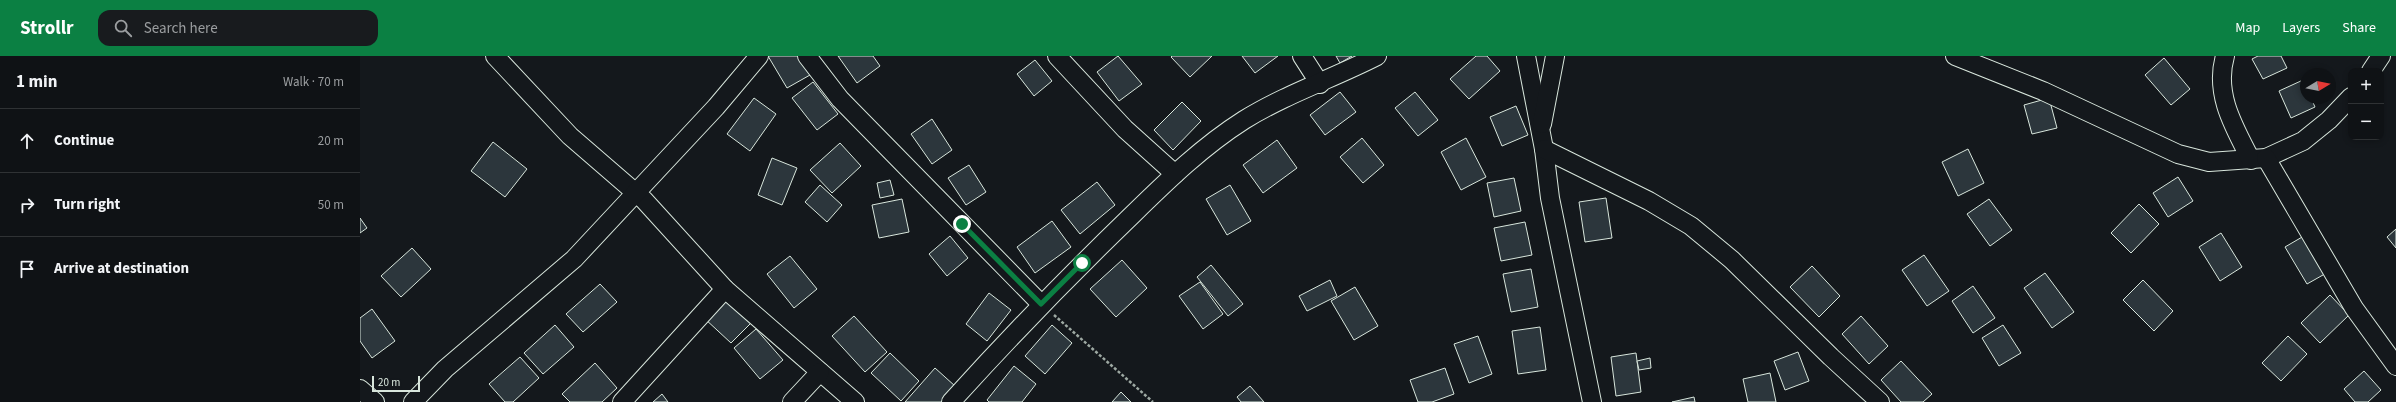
<!DOCTYPE html>
<meta charset="utf-8">
<style>
body{margin:0;font-family:"Source Sans 3",sans-serif;background:#181b1e;color:#f1f3f6}
.controls{position:absolute;right:12px;top:12px;display:grid;overflow:hidden;border-radius:8px;box-shadow:0 2px 6px #0003}
.controls button{width:36px;height:36px;display:grid;place-items:center;padding:0;border:0;border-bottom:1px solid #2f3234;background:#0f1215;color:#f1f3f6;font:20px sans-serif}
.compass{position:absolute;left:1940px;top:12px;width:36px;height:36px;border-radius:50%;background:#0f1215;box-shadow:0 2px 6px #0003;rotate:80deg}
.scale{position:absolute;left:12px;bottom:10px;width:48px;box-sizing:border-box;padding-left:4px;border:2px solid #d8e6dc;border-top:0;font-size:11px;line-height:14px;white-space:nowrap;color:#d8e6dc;-webkit-text-stroke:3px #14181c;paint-order:stroke}
.stop{position:absolute;width:12px;height:12px;margin:-9px;border:3px solid #0b8043;border-radius:50%;background:#fff}
.stop.end{background:#0b8043;border-color:#fff;box-shadow:0 1px 4px #0008}
.list{margin:0;padding:0;list-style:none}
h2{display:flex;justify-content:space-between;align-items:center;height:52px;margin:0;padding:0 16px;font-size:17px}
h2 small{font-size:13px;font-weight:400;color:#9b9ea0}
.list li{display:grid;grid-template-columns:26px 1fr auto;gap:12px;align-items:center;box-sizing:border-box;height:64px;padding:0 16px;border-top:1px solid #2f3234}
.list b{display:block;font-size:15px;white-space:nowrap}
.list em{font-size:13px;font-style:normal;color:#9b9ea0}
.icon{flex:none;width:22px;height:22px;fill:none;stroke:currentColor;stroke-width:2;stroke-linecap:round;stroke-linejoin:round}
.map{position:relative;flex:none;width:2036px;height:346px;overflow:hidden}
header{display:flex;align-items:center;gap:24px;box-sizing:border-box;height:56px;padding:0 20px;background:#0b8043;color:#fff}
header strong{font-size:19px}
nav{display:flex;gap:22px;margin-inline-start:auto;font-size:14px}
.search{width:280px;height:36px;background:#181b1e;display:flex;align-items:center;gap:10px;box-sizing:border-box;padding:0 14px;border-radius:12px;color:#9b9ea0;font-size:15px}
main{display:flex}
aside{flex:1;background:#0f1215}
.map>svg:first-child{display:block}
.building{fill:#2c363c;stroke:#d8e6dc}
.lines{fill:none;stroke-linecap:round;stroke-linejoin:round}
.minor-casing{stroke:#d8e6dc;stroke-width:20}
.path{stroke:#9da8a2;stroke-width:2.5;stroke-dasharray:3 2;stroke-linecap:butt}
.minor{stroke:#14181c;stroke-width:18}
.route{stroke:#0b8043;stroke-width:5}
</style>
<header>
<strong>Strollr</strong>
<div class="search"><svg class="icon" aria-label="search" viewBox="0 0 24 24"><circle cx="10" cy="10" r="6"/><path d="M15 15l6 6"/></svg>Search here</div>
<nav><a>Map</a><a>Layers</a><a>Share</a></nav>
</header>
<main>
<aside>
<h2>1 min<small>Walk · 70 m</small></h2>
<ul class="list">
<li><svg class="icon" aria-label="ahead" viewBox="0 0 24 24"><path d="M12 20V5M6 11l6-6 6 6"/></svg><div><b>Continue</b></div><em>20 m</em></li>
<li><svg class="icon" aria-label="right" viewBox="0 0 24 24"><path d="M7 20v-9h11M14 6l5 5-5 5"/></svg><div><b>Turn right</b></div><em>50 m</em></li>
<li><svg class="icon" aria-label="arrive" viewBox="0 0 24 24"><path d="M6 21V4h12l-3 4 3 4H6"/></svg><div><b>Arrive at destination</b></div></li>
</ul>
</aside>
<div class="map">
<svg width="2036" height="346" viewBox="0 0 2036 346">
<rect width="100%" height="100%" fill="#14181c"/>
<!-- building -->
<g class="building">
<polygon points="408,0 438,0 450,19 427,32"/>
<polygon points="478,0 513,0 520,10 497,27"/>
<polygon points="758,0 782,28 759,45 737,16"/>
<polygon points="812,0 852,0 830,21 811,1"/>
<polygon points="882,0 918,0 895,17"/>
<polygon points="976,0 992,0 980,7"/>
<polygon points="1116,0 1127,0 1140,15 1109,43 1090,23"/>
<polygon points="1898,0 1921,0 1927,12 1903,23 1892,3"/>
<polygon points="1804,2 1830,33 1811,49 1785,19"/>
<polygon points="675,4 692,25 674,40 657,18"/>
<polygon points="1943,24 1946,31 1946,42 1951,42 1955,51 1931,62 1919,35"/>
<polygon points="453,26 478,58 457,74 432,42"/>
<polygon points="980,36 996,56 965,79 950,59"/>
<polygon points="1055,36 1078,64 1058,80 1035,52"/>
<polygon points="394,42 416,58 390,95 367,78"/>
<polygon points="1689,42 1697,72 1672,78 1664,49"/>
<polygon points="822,46 841,65 813,94 794,74"/>
<polygon points="1156,50 1168,79 1142,90 1130,61"/>
<polygon points="572,63 592,94 572,108 551,78"/>
<polygon points="1002,82 1024,109 1003,127 980,101"/>
<polygon points="1106,82 1126,121 1101,134 1081,96"/>
<polygon points="917,84 937,112 903,137 883,109"/>
<polygon points="133,86 167,113 145,141 111,115"/>
<polygon points="480,87 501,110 472,137 450,114"/>
<polygon points="1608,93 1624,127 1598,140 1582,106"/>
<polygon points="412,102 437,112 422,149 398,139"/>
<polygon points="609,109 626,136 606,149 588,122"/>
<polygon points="1818,121 1833,145 1808,161 1793,137"/>
<polygon points="1154,122 1161,155 1134,161 1127,127"/>
<polygon points="530,124 534,139 520,142 517,127"/>
<polygon points="737,126 755,149 720,178 701,154"/>
<polygon points="460,129 482,149 467,166 445,146"/>
<polygon points="870,129 891,165 867,179 846,143"/>
<polygon points="1246,142 1252,182 1225,186 1219,146"/>
<polygon points="542,143 549,176 519,182 512,149"/>
<polygon points="1629,143 1652,174 1630,190 1607,158"/>
<polygon points="1779,148 1799,168 1771,197 1751,177"/>
<polygon points="0,162 7,172 0,177"/>
<polygon points="692,165 711,191 675,217 657,191"/>
<polygon points="1165,166 1172,199 1141,205 1134,172"/>
<polygon points="2036,173 2036,192 2027,181"/>
<polygon points="1861,177 1882,211 1860,225 1839,191"/>
<polygon points="1949,177 1970,215 1947,228 1925,191"/>
<polygon points="590,180 608,202 587,220 569,198"/>
<polygon points="52,192 71,213 41,241 21,220"/>
<polygon points="1564,199 1589,235 1567,250 1542,214"/>
<polygon points="430,200 457,233 434,252 407,218"/>
<polygon points="762,204 787,232 756,261 730,233"/>
<polygon points="851,209 883,248 868,260 837,221"/>
<polygon points="1452,210 1480,240 1459,261 1430,231"/>
<polygon points="1171,213 1178,251 1151,256 1143,218"/>
<polygon points="1685,217 1714,256 1692,272 1664,232"/>
<polygon points="970,224 977,240 947,255 939,240"/>
<polygon points="1783,224 1813,255 1794,275 1763,244"/>
<polygon points="840,226 863,258 843,273 819,240"/>
<polygon points="240,228 257,246 223,276 206,258"/>
<polygon points="1613,230 1635,262 1613,277 1592,245"/>
<polygon points="995,231 1018,270 994,284 971,245"/>
<polygon points="629,237 651,254 627,285 606,268"/>
<polygon points="1970,239 1989,259 1960,287 1941,267"/>
<polygon points="363,241 391,267 371,287 344,262"/>
<polygon points="12,253 35,285 12,302 0,285 0,262"/>
<polygon points="494,260 527,296 505,316 472,280"/>
<polygon points="1501,260 1528,290 1509,308 1482,278"/>
<polygon points="195,269 214,291 183,318 164,297"/>
<polygon points="692,269 712,287 685,318 665,300"/>
<polygon points="1643,269 1661,297 1639,310 1622,282"/>
<polygon points="1180,271 1186,314 1158,318 1152,275"/>
<polygon points="396,273 423,304 400,323 374,292"/>
<polygon points="1118,280 1132,318 1109,327 1094,288"/>
<polygon points="1928,280 1947,298 1921,325 1902,307"/>
<polygon points="1438,296 1449,325 1425,334 1414,305"/>
<polygon points="530,297 559,325 541,345 511,317"/>
<polygon points="1276,297 1281,336 1256,340 1251,301"/>
<polygon points="160,301 179,322 153,346 145,346 129,328"/>
<polygon points="1290,302 1291,312 1279,314 1277,305"/>
<polygon points="1541,305 1572,338 1563,346 1541,346 1521,324"/>
<polygon points="235,307 257,332 242,346 210,346 202,338"/>
<polygon points="654,310 676,328 662,346 629,346 627,344"/>
<polygon points="575,312 595,330 581,346 545,346"/>
<polygon points="1085,312 1094,338 1072,346 1058,346 1050,324"/>
<polygon points="2004,315 2021,334 2008,346 1995,346 1984,333"/>
<polygon points="1410,317 1416,346 1388,346 1383,323"/>
<polygon points="890,330 904,346 881,346 877,341"/>
<polygon points="761,336 771,346 752,346"/>
<polygon points="302,338 308,346 293,346"/>
<polygon points="1334,341 1335,346 1312,346"/>
</g>
<g class="lines">
<!-- minor casing -->
<g class="minor-casing">
<g id="minor">
<polyline points="135,0 210,80 284,144 365,233 495,346"/>
<polyline points="447,0 480,43 681,248"/>
<polyline points="697,0 765,73 815,118"/>
<polyline points="942,0 960,28"/>
<polyline points="1166,0 1184,93 1190,142 1232,346"/>
<polyline points="1595,0 1683,35 1818,98 1849,106 1906,102 1943,85 1969,64 1991,41"/>
<path d="M1865 0C1854 38 1874 71 1891 104"/>
<polyline points="2011,15 2021,0"/>
<polyline points="1182,68 1195,0"/>
<polyline points="1184,93 1289,145 1331,170 1372,204 1471,301 1520,346"/>
<polyline points="1906,102 1994,252 2036,310"/>
<polyline points="0,333 15,346"/>
<polyline points="53,346 85,313 214,203 356,51 399,0"/>
<polyline points="262,346 365,233"/>
<polyline points="432,346 460,316"/>
<path d="M591 346C648 283 706 223 767 164 804 128 840 92 884 64 926 38 974 22 1017 0"/>
</g>
</g>
<!-- path -->
<polyline class="path" points="694,259 793,346"/>
<!-- minor -->
<use href="#minor" class="minor"/>
</g>
<g class="lines">
<!-- route -->
<polyline class="route" points="602,168 681,248 722,207"/>
</g>
</svg>
<div class="controls">
<button>+</button>
<button>−</button>
</div>
<svg class="compass" viewBox="-18 -18 36 36"><path d="M0-13l5 13h-10z" fill="#e53935"/><path d="M0 13l5-13h-10z" fill="#9b9ea0"/></svg>
<div class="scale">20 m</div>
<div class="stop" style="left:722px;top:207px"></div>
<div class="stop end" style="left:602px;top:168px"></div>
</div>
</main>
